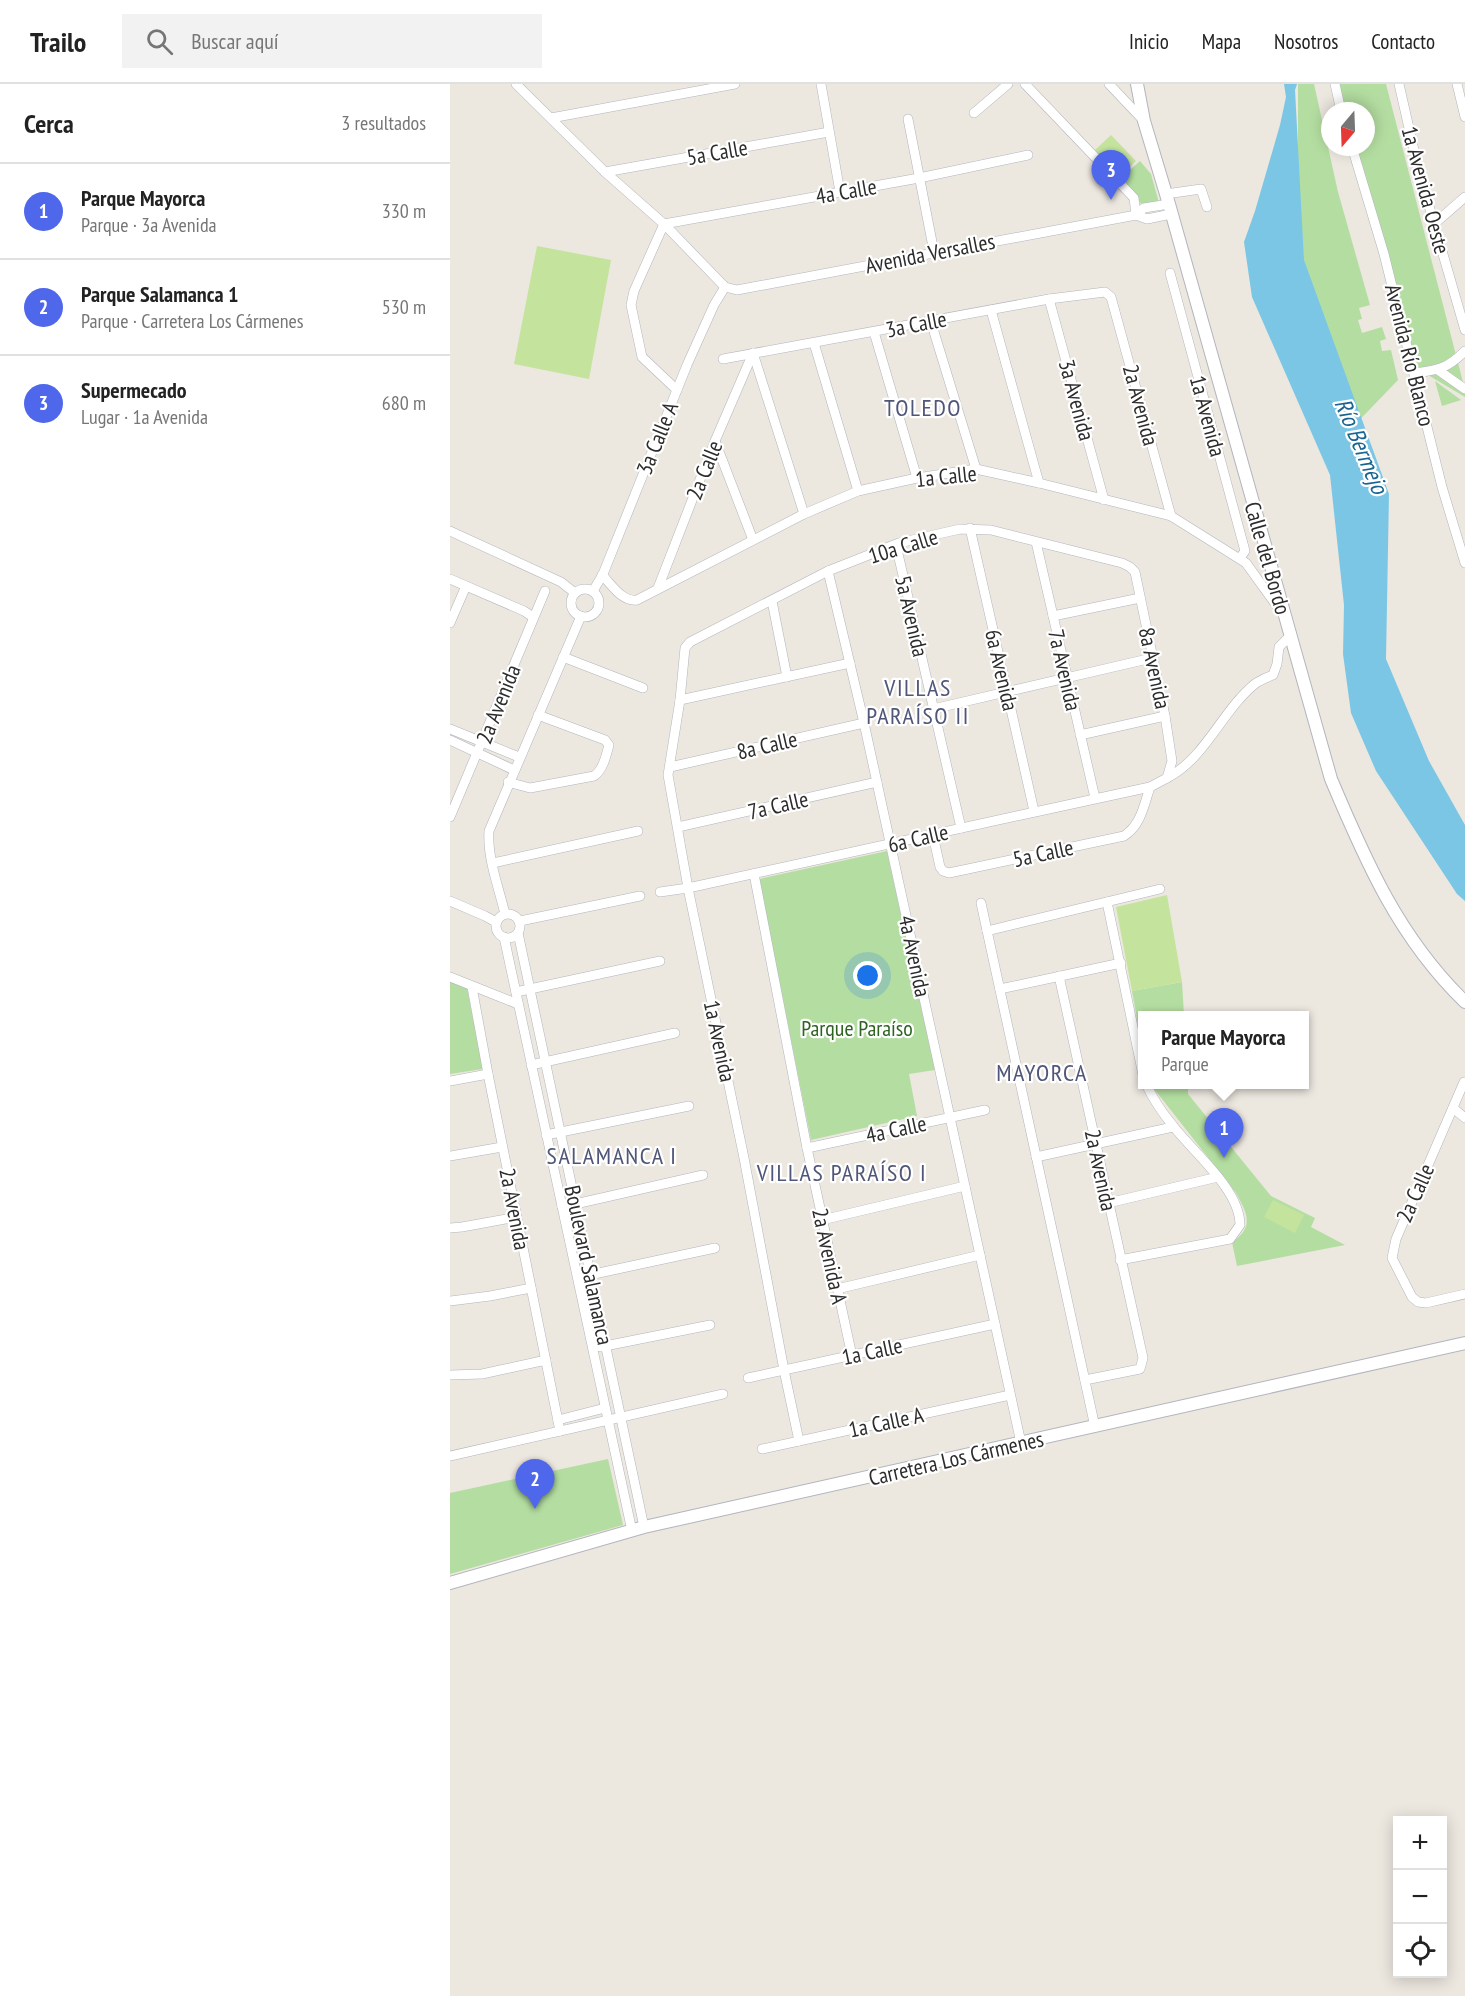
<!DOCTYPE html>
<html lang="es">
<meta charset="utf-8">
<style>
body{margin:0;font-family:"PT Sans Narrow",sans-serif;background:#f2f2f2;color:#222}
.controls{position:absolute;right:18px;bottom:18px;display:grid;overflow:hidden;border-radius:0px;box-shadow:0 3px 15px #0003}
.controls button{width:54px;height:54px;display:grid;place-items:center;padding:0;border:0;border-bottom:2px solid #e0e0e0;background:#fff;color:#222;font:30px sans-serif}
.compass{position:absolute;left:871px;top:18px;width:54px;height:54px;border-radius:50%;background:#fff;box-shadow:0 3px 15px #0003;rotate:199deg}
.you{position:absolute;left:418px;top:892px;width:21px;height:21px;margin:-15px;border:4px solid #fff;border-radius:50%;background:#1a73e8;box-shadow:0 0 0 9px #1a73e833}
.badge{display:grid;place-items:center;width:39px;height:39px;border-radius:50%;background:#4e67eb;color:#fff;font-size:20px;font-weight:700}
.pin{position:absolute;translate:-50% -50px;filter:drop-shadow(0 2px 3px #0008)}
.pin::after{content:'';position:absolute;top:32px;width:21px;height:18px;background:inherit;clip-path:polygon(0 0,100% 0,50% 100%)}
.popup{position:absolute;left:688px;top:927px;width:171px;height:78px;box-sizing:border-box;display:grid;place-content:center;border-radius:0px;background:#fff;filter:drop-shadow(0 2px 4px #0005);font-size:20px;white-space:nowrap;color:#767676}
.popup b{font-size:22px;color:#222}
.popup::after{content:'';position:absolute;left:50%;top:100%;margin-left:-12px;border:12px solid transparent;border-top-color:#fff}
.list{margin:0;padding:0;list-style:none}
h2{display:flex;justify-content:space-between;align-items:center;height:78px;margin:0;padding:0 24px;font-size:26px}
h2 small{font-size:20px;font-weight:400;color:#767676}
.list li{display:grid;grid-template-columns:39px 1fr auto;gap:18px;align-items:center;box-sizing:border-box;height:96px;padding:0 24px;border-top:2px solid #e0e0e0}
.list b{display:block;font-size:22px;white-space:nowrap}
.list p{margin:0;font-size:20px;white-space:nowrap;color:#767676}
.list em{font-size:20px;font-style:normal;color:#767676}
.icon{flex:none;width:33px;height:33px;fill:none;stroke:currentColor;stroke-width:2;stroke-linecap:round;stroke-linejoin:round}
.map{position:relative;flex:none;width:1015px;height:1912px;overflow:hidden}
header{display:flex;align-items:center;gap:36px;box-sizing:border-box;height:84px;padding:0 30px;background:#fff;border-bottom:2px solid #e0e0e0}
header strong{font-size:28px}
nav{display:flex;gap:33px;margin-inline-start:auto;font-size:21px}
.search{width:420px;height:54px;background:#f2f2f2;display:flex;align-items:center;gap:15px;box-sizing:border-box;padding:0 21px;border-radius:0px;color:#767676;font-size:22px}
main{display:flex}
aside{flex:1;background:#fff}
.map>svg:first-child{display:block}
.green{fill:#b4dea1}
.pitch{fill:#c4e49d}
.water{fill:#7cc6e5}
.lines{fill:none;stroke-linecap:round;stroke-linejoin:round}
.street-casing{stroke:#b3b5be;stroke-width:10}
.secondary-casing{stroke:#b3b5be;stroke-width:14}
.street{stroke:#fff;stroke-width:9}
.secondary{stroke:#fff;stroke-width:12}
.labels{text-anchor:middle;stroke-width:4.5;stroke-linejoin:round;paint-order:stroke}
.street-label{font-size:22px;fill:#2c2c2c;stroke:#fff}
.park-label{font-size:22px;fill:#2d6321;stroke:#fff}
.neighbourhood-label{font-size:24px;letter-spacing:1.5px;fill:#505679;stroke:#fff}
.water-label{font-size:24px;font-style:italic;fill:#196592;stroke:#fff}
</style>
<header>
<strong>Trailo</strong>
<div class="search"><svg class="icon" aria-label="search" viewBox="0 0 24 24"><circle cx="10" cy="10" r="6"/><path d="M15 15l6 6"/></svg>Buscar aquí</div>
<nav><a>Inicio</a><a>Mapa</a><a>Nosotros</a><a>Contacto</a></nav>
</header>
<main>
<aside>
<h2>Cerca<small>3 resultados</small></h2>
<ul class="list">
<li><span class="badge">1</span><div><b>Parque Mayorca</b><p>Parque · 3a Avenida</p></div><em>330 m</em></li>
<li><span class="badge">2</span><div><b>Parque Salamanca 1</b><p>Parque · Carretera Los Cármenes</p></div><em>530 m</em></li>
<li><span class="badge">3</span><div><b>Supermecado</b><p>Lugar · 1a Avenida</p></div><em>680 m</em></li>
</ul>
</aside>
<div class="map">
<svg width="1015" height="1912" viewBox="0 0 1015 1912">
<rect width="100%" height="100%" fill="#ece7df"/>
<!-- green -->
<g class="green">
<polygon points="848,0 864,0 888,108 920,221 909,224 912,235 908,236 912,249 932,243 936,255 930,257 932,267 941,266 948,296 896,350 834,142 848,60"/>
<polygon points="889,0 936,0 1015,306 1015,313 978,291 965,292 906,63 916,63 916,27 894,27"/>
<polygon points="690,77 701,90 709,119 695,124 670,95"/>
<polygon points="985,297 1011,316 992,322"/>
<polygon points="437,767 485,986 459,990 467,1032 361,1056 309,795"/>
<polygon points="0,897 17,904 33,985 0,990"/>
<polygon points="732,898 734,931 693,932 693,969 682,907"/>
<path d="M701 1001H738V1010L821 1112 865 1134 861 1143 895 1161 787 1182 782 1158C805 1143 797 1129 786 1109Z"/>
<polygon points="158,1375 173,1441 0,1490 0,1409"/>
</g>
<!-- pitch -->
<g class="pitch">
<polygon points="661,51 686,77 669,92 645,66"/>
<polygon points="87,162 161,176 139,295 64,280"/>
<polygon points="717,811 732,898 682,907 666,823"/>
<polygon points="823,1116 854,1131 845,1149 814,1133"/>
</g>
<!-- water -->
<polygon class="water" points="834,0 847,0 845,6 854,176 939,410 936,575 979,677 1015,741 1015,817 1007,810 926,687 901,629 893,570 894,521 880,391 802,213 794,158 805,127 830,41 836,13"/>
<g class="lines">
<!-- street casing -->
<g class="street-casing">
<g id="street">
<polyline points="66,0 155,88 214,140 275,203"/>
<polyline points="371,0 390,108"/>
<polyline points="575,0 684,114 686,131"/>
<polyline points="659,0 694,37"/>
<polyline points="885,0 891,27"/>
<polyline points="949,0 968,84 1015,246"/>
<polyline points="1007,0 1015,33"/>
<polyline points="524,29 558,0"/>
<polyline points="101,34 285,0"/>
<polyline points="458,35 484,168"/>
<polyline points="902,63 934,170 992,403 1015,479"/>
<polyline points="155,88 379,48"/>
<polyline points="716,110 751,105 757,123"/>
<polyline points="686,131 697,135 721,130"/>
<polyline points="984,140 1015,113"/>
<polyline points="720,189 795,467 790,474"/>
<polyline points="275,203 287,206 686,131 694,124 719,120"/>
<polyline points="599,215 654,416"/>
<polyline points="541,226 589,399"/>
<polyline points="481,238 526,385"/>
<polyline points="424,248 467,394"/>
<polyline points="364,259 408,407"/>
<polyline points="303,269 354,430"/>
<polyline points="273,275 599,215 655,208 661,213 721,432"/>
<polyline points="988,286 1015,305"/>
<path d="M965 289C989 286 998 284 1015 267"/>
<polyline points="227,306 192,273 181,221 184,207 214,140 469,94 578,71"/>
<polyline points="265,357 303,456"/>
<polyline points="520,444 584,727"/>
<polyline points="0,447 111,498 125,509"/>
<polyline points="586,458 645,714"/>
<polyline points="446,461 511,744"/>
<polyline points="378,487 414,639 571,1359"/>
<path d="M152 491C162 501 172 518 187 516L354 430 408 407 467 394 526 385 589 399 721 432 796 479 832 529"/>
<polyline points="0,495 74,527 83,533"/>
<polyline points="208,504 265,357 303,269"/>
<circle cx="135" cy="519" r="14"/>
<polyline points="143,507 153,490 237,281 264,221 275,203"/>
<polyline points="322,517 337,593"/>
<polyline points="603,532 690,514"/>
<polyline points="0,539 16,502"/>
<polyline points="113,573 193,604"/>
<polyline points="230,616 400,579"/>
<polyline points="483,625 702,574"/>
<polyline points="0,645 69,673"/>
<polyline points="630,651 715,632"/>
<polyline points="0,656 64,686"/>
<polyline points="220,683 414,639"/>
<path d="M717 694C756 674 772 626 806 599 811 596 817 593 823 591L827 580 829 563 840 552"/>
<path d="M58 698 80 704 144 692C153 686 156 672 159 661L155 656 88 631"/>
<polyline points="0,733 95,507"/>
<polyline points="228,743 427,698"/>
<path d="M483 751 490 783 493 787 499 789 674 752C691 741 694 721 700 703"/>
<polyline points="43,779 188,747"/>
<polyline points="304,790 357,1064 402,1272"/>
<path d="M210 808 238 804C393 771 546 736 700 703L717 694 722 677 715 632 685 488 680 483 672 479 541 446 510 445 449 459 378 487 240 558 235 564 230 616 218 691 238 804 294 1074 334 1286 349 1357"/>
<polyline points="0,817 35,832 46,838"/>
<polyline points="657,818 693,991"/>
<polyline points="531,819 645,1343"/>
<circle cx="58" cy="842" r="12"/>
<path d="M55 830C49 804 37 774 39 747L131 532"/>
<polyline points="70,837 190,812"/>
<polyline points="537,847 710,805"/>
<polyline points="68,849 194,1443"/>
<polyline points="54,853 182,1447"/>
<polyline points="609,892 693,1274 690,1285 635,1296"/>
<polyline points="0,893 68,920"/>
<polyline points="22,903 38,990 110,1347"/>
<polyline points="550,905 671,879"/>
<polyline points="66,908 210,877"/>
<polyline points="81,981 225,949"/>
<polyline points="0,997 38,990"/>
<polyline points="1014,998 946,1155 942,1174 962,1213 968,1218 976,1219 1015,1210"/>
<polyline points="1003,1024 1015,1034"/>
<polyline points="96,1051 239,1022"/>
<polyline points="357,1064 535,1026"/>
<polyline points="0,1072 52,1063"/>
<polyline points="586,1073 723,1043"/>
<polyline points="658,1119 768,1093"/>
<polyline points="112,1123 253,1091"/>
<polyline points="372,1136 515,1102"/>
<polyline points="0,1144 12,1143 67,1133"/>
<path d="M670 1176 780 1155 790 1141C790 1106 745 1070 724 1043 713 1030 703 1015 696 1000"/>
<polyline points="135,1192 265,1164"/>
<polyline points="387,1205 530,1171"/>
<polyline points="0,1217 40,1212 81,1204"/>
<polyline points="150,1263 260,1241"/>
<polyline points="0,1291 32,1290 96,1276"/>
<polyline points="298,1294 545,1240"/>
<polyline points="108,1336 155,1324"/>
<polyline points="312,1365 560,1311"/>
<polyline points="0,1372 273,1310"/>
</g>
</g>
<!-- secondary casing -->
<g class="secondary-casing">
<g id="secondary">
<path d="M687 0 694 37 719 120 881 695C916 778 949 854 1015 918"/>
<polyline points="0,1499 194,1443 1015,1259"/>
</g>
</g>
<!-- street -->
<use href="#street" class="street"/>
<!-- secondary -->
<use href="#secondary" class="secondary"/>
</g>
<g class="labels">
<!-- street labels -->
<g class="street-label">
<text transform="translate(267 68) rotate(-10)" y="8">5a Calle</text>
<text transform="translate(976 106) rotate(75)" y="8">1a Avenida Oeste</text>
<text transform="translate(396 107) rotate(-10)" y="8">4a Calle</text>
<text transform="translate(480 169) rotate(-11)" y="8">Avenida Versalles</text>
<text transform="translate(466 240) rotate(-11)" y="8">3a Calle</text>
<text transform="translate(960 271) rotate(76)" y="8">Avenida Río Blanco</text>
<text transform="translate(627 316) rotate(75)" y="8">3a Avenida</text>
<text transform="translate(691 321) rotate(75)" y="8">2a Avenida</text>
<text transform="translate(758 332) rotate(75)" y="8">1a Avenida</text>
<text transform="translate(207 354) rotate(-68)" y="8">3a Calle A</text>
<text transform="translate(254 386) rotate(-68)" y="8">2a Calle</text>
<text transform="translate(496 392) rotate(-6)" y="8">1a Calle</text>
<text transform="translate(453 462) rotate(-17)" y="8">10a Calle</text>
<text transform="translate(818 474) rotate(74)" y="8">Calle del Bordo</text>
<text transform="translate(462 532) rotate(77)" y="8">5a Avenida</text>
<text transform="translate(705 584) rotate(78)" y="8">8a Avenida</text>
<text transform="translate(552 586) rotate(77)" y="8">6a Avenida</text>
<text transform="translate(615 586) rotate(77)" y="8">7a Avenida</text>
<text transform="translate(48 620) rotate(-68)" y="8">2a Avenida</text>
<text transform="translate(317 661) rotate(-13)" y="8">8a Calle</text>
<text transform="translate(328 721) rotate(-13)" y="8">7a Calle</text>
<text transform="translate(468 754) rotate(-13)" y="8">6a Calle</text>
<text transform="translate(593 769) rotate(-12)" y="8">5a Calle</text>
<text transform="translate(465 872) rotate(78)" y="8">4a Avenida</text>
<text transform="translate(270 957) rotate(78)" y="8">1a Avenida</text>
<text transform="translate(446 1045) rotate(-12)" y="8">4a Calle</text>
<text transform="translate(651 1086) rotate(78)" y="8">2a Avenida</text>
<text transform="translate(965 1109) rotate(-66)" y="8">2a Calle</text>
<text transform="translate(65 1125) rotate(79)" y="8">2a Avenida</text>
<text transform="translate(380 1172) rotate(78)" y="8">2a Avenida A</text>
<text transform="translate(139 1181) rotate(78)" y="8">Boulevard Salamanca</text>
<text transform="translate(422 1267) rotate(-12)" y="8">1a Calle</text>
<text transform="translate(436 1338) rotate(-12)" y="8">1a Calle A</text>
<text transform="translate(506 1374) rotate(-13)" y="8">Carretera Los Cármenes</text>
</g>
<!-- park labels -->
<g class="park-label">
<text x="407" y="952">Parque Paraíso</text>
</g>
<!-- neighbourhood labels -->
<g class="neighbourhood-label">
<text x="473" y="332">TOLEDO</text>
<text x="468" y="612">VILLAS<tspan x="468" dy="28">PARAÍSO II</tspan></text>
<text x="592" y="997">MAYORCA</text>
<text x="162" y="1080">SALAMANCA I</text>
<text x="392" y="1097">VILLAS PARAÍSO I</text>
</g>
<!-- water labels -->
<g class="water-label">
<text transform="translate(911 362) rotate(67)" y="8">Río Bermejo</text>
</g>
</g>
</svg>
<div class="controls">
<button>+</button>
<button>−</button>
<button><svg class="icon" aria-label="locate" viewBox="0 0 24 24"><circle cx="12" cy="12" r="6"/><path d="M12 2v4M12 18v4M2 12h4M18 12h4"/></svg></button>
</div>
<svg class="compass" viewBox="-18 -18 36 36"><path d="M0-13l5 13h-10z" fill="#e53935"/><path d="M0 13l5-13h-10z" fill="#767676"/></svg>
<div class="you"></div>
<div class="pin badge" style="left:774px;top:1074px">1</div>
<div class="popup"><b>Parque Mayorca</b>Parque</div>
<div class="pin badge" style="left:85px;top:1425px">2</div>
<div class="pin badge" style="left:661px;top:116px">3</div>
</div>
</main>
